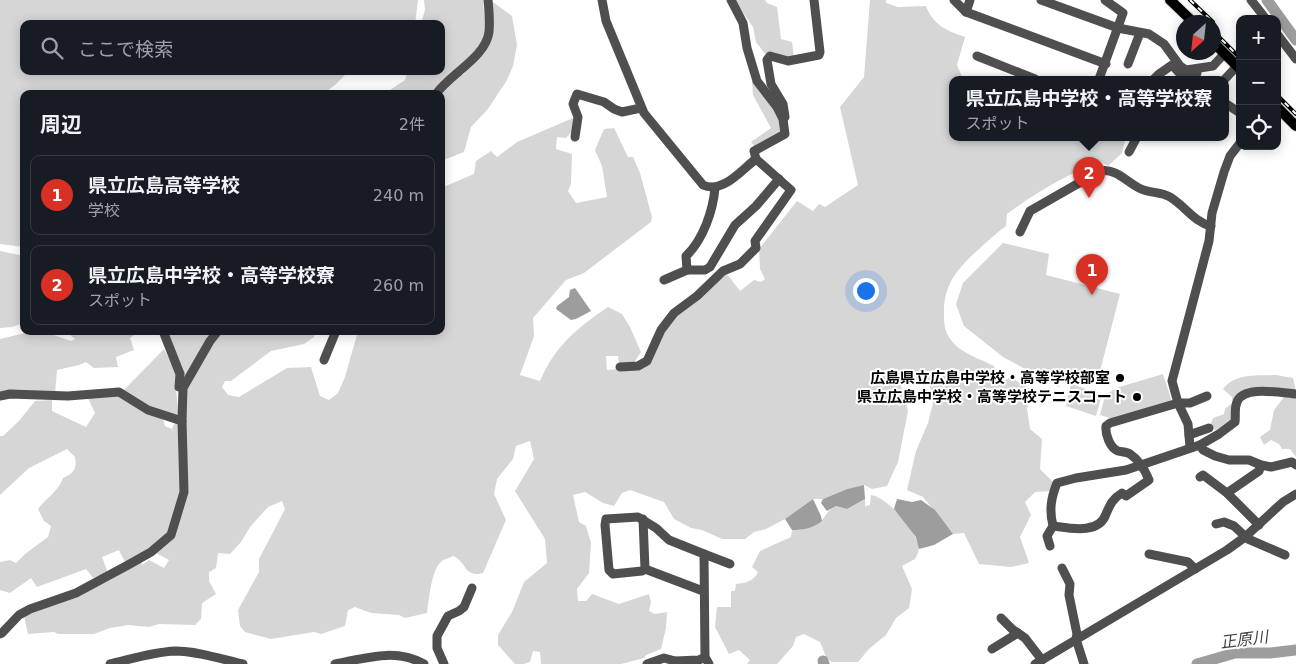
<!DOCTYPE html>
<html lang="ja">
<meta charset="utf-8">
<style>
body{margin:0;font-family:"DejaVu Sans","Noto Sans JP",sans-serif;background:#242831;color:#f1f3f6}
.controls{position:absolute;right:15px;top:15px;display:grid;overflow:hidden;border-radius:10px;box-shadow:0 2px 12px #0003}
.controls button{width:45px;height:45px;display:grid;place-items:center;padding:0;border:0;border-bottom:1px solid #363941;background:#171b24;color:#f1f3f6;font:25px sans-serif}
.compass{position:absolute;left:1176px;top:15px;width:45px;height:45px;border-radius:50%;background:#171b24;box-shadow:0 2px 12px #0003;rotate:207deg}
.you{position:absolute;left:865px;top:290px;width:18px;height:18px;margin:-12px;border:4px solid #fff;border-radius:50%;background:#1a73e8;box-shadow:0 0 0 8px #1a73e833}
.badge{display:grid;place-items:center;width:32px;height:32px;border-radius:50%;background:#d93025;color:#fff;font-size:16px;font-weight:700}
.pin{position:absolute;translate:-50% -41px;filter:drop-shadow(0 1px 2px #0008)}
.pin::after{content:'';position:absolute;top:26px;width:18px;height:15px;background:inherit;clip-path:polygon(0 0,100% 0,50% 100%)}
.popup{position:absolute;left:949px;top:76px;width:280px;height:65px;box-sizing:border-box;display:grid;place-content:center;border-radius:10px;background:#171b24;filter:drop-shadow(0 1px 4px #0005);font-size:16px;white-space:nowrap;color:#9ea1a6}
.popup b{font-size:19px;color:#f1f3f6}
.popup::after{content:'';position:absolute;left:50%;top:100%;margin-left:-10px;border:10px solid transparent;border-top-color:#171b24}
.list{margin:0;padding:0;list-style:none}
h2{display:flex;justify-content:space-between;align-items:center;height:65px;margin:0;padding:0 20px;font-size:21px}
h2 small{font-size:16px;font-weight:400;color:#9ea1a6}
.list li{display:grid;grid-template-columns:32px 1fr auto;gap:15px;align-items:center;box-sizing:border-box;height:80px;margin:0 10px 10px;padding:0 10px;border:1px solid #363941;border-radius:10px}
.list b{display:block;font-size:19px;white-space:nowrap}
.list p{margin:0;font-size:16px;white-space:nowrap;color:#9ea1a6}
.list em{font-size:16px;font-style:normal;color:#9ea1a6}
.icon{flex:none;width:28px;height:28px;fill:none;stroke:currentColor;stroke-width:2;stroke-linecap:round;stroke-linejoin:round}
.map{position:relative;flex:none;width:1296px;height:664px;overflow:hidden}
.search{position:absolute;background:#171b24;box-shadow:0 2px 12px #0003;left:20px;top:20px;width:425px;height:55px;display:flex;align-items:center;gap:12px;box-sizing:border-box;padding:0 18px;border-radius:10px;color:#9ea1a6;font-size:19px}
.panel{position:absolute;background:#171b24;box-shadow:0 2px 12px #0003;left:20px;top:90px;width:425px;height:245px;border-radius:10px}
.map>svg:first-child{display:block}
.green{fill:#d6d6d6}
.water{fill:#9d9d9d}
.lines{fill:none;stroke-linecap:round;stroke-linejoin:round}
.river{stroke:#9d9d9d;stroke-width:11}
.major-casing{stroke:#dbdbdb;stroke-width:12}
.minor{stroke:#4f4f4f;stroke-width:9}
.major{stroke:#000;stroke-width:10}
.rail-casing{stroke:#000;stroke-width:4}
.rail{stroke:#fff;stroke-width:2;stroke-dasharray:5.5;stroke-linecap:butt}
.poi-dot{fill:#000;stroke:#fff;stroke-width:2}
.labels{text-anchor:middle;stroke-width:4;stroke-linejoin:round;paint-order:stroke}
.poi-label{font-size:15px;font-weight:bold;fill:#000;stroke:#fff;text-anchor:end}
.water-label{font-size:16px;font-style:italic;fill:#3e3e3e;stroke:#fff}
</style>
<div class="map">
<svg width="1296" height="664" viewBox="0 0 1296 664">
<rect width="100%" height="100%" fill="#fff"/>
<!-- green -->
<g class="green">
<polygon points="0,0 418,0 415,24 24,24 24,71 349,71 335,85 327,91 312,94 24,94 24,214 21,215 24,247 0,244"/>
<path d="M424 0H483C483 11 488 24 486 35 482 56 442 76 430 94H384L405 80 408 71H441V24H421L425 10Z"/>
<polygon points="490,0 512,16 517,45 513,66 507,80 488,109 471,127 464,152 441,161 441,94 455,77 464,74 470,64 487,44"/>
<polygon points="734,0 765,0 767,3 777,7 781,39 792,42 794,57 787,59 765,54 756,42 753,27"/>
<path d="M870 0H886V3L898 7 926 6C933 25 947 31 965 37L957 65 963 79H953V137L1024 138 1026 137H1126L1122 153 1108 166 1100 161C1067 175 1036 192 1007 214L1006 226C996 233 988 241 979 249 958 268 943 284 944 315 944 325 945 332 951 340 960 353 981 359 994 366L997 377 1005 381 1010 377 1035 392 1027 408 1030 429 1042 439 1040 469 1054 483 1051 491 1035 492 1025 502 1031 515 1020 537 1029 563 1011 567 979 564 964 533 953 534 923 497 907 490 916 451 928 423 934 399 929 385 911 381 901 386 908 411 898 462 887 486 872 489 864 485 847 489 823 499H813L785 519 766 529 754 532 745 539H722L702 530 691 528 674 519 664 502 630 490 622 493 614 506 603 503 585 492 573 495 579 522 586 526 591 543 589 573 577 589 578 601H586L592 594 619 604 649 594 651 602 649 611 655 614 667 612 666 628 661 649 646 655 644 658 621 664H541L540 652 533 651 530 662 524 664H515L498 645V635L512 612 524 582 547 563 545 539 515 491 534 459 530 441 516 446 513 459 497 479 494 494 506 520 483 573C464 578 466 561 453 556 450 558 444 559 442 561 431 569 429 600 427 613L405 618 399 615 371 613 355 607 348 610 345 626 321 634 314 632 271 639 245 632 240 626 238 610 259 572V559L285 509 282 501 268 507 250 527 241 542 230 554 218 553 216 568 209 572V581L216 594 202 603 201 619 195 625 159 624 149 627 128 625 110 628 94 634H58L54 632 28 634 24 616 141 561 142 565 149 560 164 568 169 560 154 552 173 537 187 493 184 390 214 340 221 331H315L314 337 304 344 271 351 231 381H225L222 387 228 395 239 397 287 368 311 367 320 396 329 400 338 393 345 377 358 331H441V188L474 174 476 161 491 151 497 157 517 142 573 118 574 129 566 138 557 137 556 149 572 154 571 184 568 191 576 203 607 197 602 166 595 150 604 129 614 128 628 157H633L640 173 652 217 651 222 584 273 566 280 533 318 534 336 520 375 540 381C555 346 577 328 608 307L622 314 630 327 641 352 633 364H619L618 356H606L607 370 639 367 674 317 727 274 740 291 754 280 761 282 765 279 760 269 759 249 797 201 813 211 819 204 825 207 858 185 840 107 864 77Z"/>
<path d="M754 80C766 96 779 110 781 130L775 137 755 147 751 142 771 128 753 95 752 81Z"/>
<polygon points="1003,243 1049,254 1046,275 1120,294 1098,379 1065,371 1059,387 1003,357 964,326 956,304 963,283"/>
<polygon points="0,251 24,256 24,323 12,327 0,328"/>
<polygon points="58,331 137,331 137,333 130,338 134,350 116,357 118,367 94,368 86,362 79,365 57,370 55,394 0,392 0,339 29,332 45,332 71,341 75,339 69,334"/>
<polygon points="165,331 216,331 184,379"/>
<polygon points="164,349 177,374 176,389 179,418 149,408 123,391"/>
<polygon points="1163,374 1171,399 1169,403 1113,419 1100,415 1105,396 1116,388"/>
<path d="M1276 375 1293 378 1296 391 1247 390 1230 423 1216 430 1207 426H1210L1213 418 1224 414 1225 409 1232 403V397L1223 389C1236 372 1257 376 1276 375Z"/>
<polygon points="1071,384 1102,394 1096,416 1066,406"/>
<path d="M118 394 163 419 165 426 172 429 175 422 181 427 182 493 170 535 125 562 119 550 102 557 108 573 93 578 86 569 37 587 31 578 10 593 0 590V562L10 560 16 563 25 554 48 537 51 526 44 521 38 509C46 498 59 491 63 478 74 473 77 469 75 457L67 449 29 468 0 495V436H3L19 421 35 401 52 400V411L86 427 95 413 88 398Z"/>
<polygon points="1284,397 1296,398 1296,457 1290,449 1282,449 1279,444 1271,440 1264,445 1260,437 1270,430 1274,410"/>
<path d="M871 495C887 497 917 531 919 547 919 551 917 555 915 559L902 566 912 589 909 608 896 618 886 635 869 649 858 662H832L827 659 820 642 804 634 796 637 793 646 777 664H747L750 660 739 650 729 654 715 627 717 607H731V591H735L736 584C746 583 754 581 758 572L752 567 760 551 791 537 792 530C802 530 815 527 822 520 829 512 826 512 836 506L847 509 865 499V506L870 505Z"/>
</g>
<!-- water -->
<g class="water">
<polygon points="575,288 591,311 576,319 571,320 556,309 557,306 569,297 570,290"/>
<polygon points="864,485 865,499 847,509 836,506 827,511 821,503 823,499 847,489"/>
<path d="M813 499 821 516 822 521C813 528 804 530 792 530L785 519Z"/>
<polygon points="897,499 912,502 921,500 935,510 953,534 934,545 919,549 916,537 894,509"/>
</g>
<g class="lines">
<!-- river -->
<g class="river">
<polyline points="1267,0 1296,40"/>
<polyline points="823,661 824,664"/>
<polyline points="1197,664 1235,653 1270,653 1296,650"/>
</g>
<!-- major casing -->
<g class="major-casing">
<g id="major">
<polyline points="1170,0 1193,22"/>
<polyline points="1214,43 1240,69"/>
<polyline points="1277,107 1296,126"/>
</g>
</g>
<!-- minor -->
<g class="minor">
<path d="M602 0 606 21 644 113 703 185C723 194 741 170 756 159"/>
<polyline points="954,0 966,12"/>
<polyline points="970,0 966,12 1106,64"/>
<polyline points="1041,0 1118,28 1149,34 1164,44 1180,66 1186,70 1213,66 1224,54"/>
<polyline points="1251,0 1266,19"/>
<polyline points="1277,34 1296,59"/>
<polyline points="977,56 1035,79"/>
<polyline points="1128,64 1140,33"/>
<polyline points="1099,79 1123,13 1105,0"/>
<polyline points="1154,79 1159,74 1172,65 1183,77 1197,73"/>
<polyline points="1225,79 1237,66"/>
<path d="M436 94C450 74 486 57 489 32 490 22 489 10 488 0"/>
<polyline points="1225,103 1240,113"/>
<polyline points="785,117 783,104 771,84 767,60 770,56 788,61 819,55 820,52 814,0"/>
<polyline points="575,137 578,117 573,104 577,94 604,102 614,109 622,112 641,108"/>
<polyline points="1129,152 1137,137"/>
<path d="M1020 232 1030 211 1100 171C1117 168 1126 182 1141 189 1150 193 1162 192 1170 197 1185 206 1194 222 1211 226"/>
<polyline points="687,270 705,270 710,267 735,225 756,206 779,179"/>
<path d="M664 280 687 270 686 256C703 240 713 211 715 188"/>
<polyline points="163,331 180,374 179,387 183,388"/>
<polyline points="324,360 336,331"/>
<polyline points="620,367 638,366 647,361 661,330 674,313 697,296 723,271 740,264 756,248 755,241 791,190 756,159 754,151 785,134 783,119 777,107 757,81 747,48 743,23 731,0"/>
<polyline points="0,396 10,394 68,396 119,392 148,410 182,421"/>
<polyline points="1189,435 1209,428"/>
<polyline points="1200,445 1203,450 1215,456 1229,460 1249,460 1261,465 1271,467 1292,462 1296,465"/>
<polyline points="1190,447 1188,424 1178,403 1172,381 1209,241 1212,213 1224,172 1230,156 1240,143"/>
<polyline points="1200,477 1203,475 1227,493 1259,525"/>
<polyline points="1227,493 1259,471 1261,465"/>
<polyline points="643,519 645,569"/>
<polyline points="1216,524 1224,522 1234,526 1248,539 1285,555"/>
<path d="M1053 526C1069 528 1099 535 1106 514 1110 505 1112 499 1122 493L1126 496 1149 480C1145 470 1139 460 1130 454 1127 452 1122 452 1118 451 1110 448 1105 434 1106 426L1110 423 1178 403H1190L1207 396"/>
<path d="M1050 546 1047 536 1053 526C1049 510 1051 498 1057 483L1076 478 1126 470 1141 465 1200 445 1219 434 1235 422C1236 415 1234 409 1237 402 1243 385 1281 393 1296 394"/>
<polyline points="704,554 730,564"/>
<polyline points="1149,554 1188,562 1195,569"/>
<polyline points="1062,568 1070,584 1069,595 1077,634 1076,639 1084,664"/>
<polyline points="703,591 645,569 642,571 613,574 609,570 605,525 606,519 638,517 656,528 669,540 704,554 705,657 709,664"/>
<polyline points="1001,618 1012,629 1025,638 1042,660"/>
<polyline points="0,634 2,633 19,615 30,609 76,593 128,565 151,552 171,535 184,492 182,421 183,388 210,341 218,331"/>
<polyline points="992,649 1018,633"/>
<path d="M110 664C131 659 153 652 175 651 197 651 221 659 243 664"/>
<path d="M335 664C366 658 395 648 424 664"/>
<polyline points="444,664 437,648 437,636 448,616 459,611 464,607 472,588"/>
<polyline points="647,664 664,658 675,661"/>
<polyline points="674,664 675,661 699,660 705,657"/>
<polyline points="1035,664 1227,550 1245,537 1283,502 1296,494"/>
</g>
<!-- major -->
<use href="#major" class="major"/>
<!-- rail casing -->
<g class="rail-casing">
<g id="rail">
<polyline points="1190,0 1213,22"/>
<polyline points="1214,32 1240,58"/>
<polyline points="1277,95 1296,114"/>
</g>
</g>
<!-- rail -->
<use href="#rail" class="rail"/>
</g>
<!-- markers -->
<g class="poi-dot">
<circle cx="1120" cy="378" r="5"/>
<circle cx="1137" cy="397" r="5"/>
</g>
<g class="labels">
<!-- poi labels -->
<g class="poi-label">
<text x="1110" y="383">広島県立広島中学校・高等学校部室</text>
<text x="1127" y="402">県立広島中学校・高等学校テニスコート</text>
</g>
<!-- water labels -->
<g class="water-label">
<text transform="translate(1244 639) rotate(-7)" y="6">正原川</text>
</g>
</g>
</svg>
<div class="controls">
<button>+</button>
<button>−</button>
<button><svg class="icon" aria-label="locate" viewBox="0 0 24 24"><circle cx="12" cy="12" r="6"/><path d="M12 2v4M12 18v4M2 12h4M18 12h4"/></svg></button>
</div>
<svg class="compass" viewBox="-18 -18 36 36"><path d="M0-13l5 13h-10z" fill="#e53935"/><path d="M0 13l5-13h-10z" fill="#9ea1a6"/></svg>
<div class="you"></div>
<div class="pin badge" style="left:1092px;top:295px">1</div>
<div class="pin badge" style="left:1089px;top:198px">2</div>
<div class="popup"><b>県立広島中学校・高等学校寮</b>スポット</div>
<div class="search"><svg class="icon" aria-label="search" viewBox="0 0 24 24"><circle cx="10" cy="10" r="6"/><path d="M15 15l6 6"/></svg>ここで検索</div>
<section class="panel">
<h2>周辺<small>2件</small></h2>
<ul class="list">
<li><span class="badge">1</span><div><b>県立広島高等学校</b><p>学校</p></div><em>240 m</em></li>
<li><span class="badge">2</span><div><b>県立広島中学校・高等学校寮</b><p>スポット</p></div><em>260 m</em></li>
</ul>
</section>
</div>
